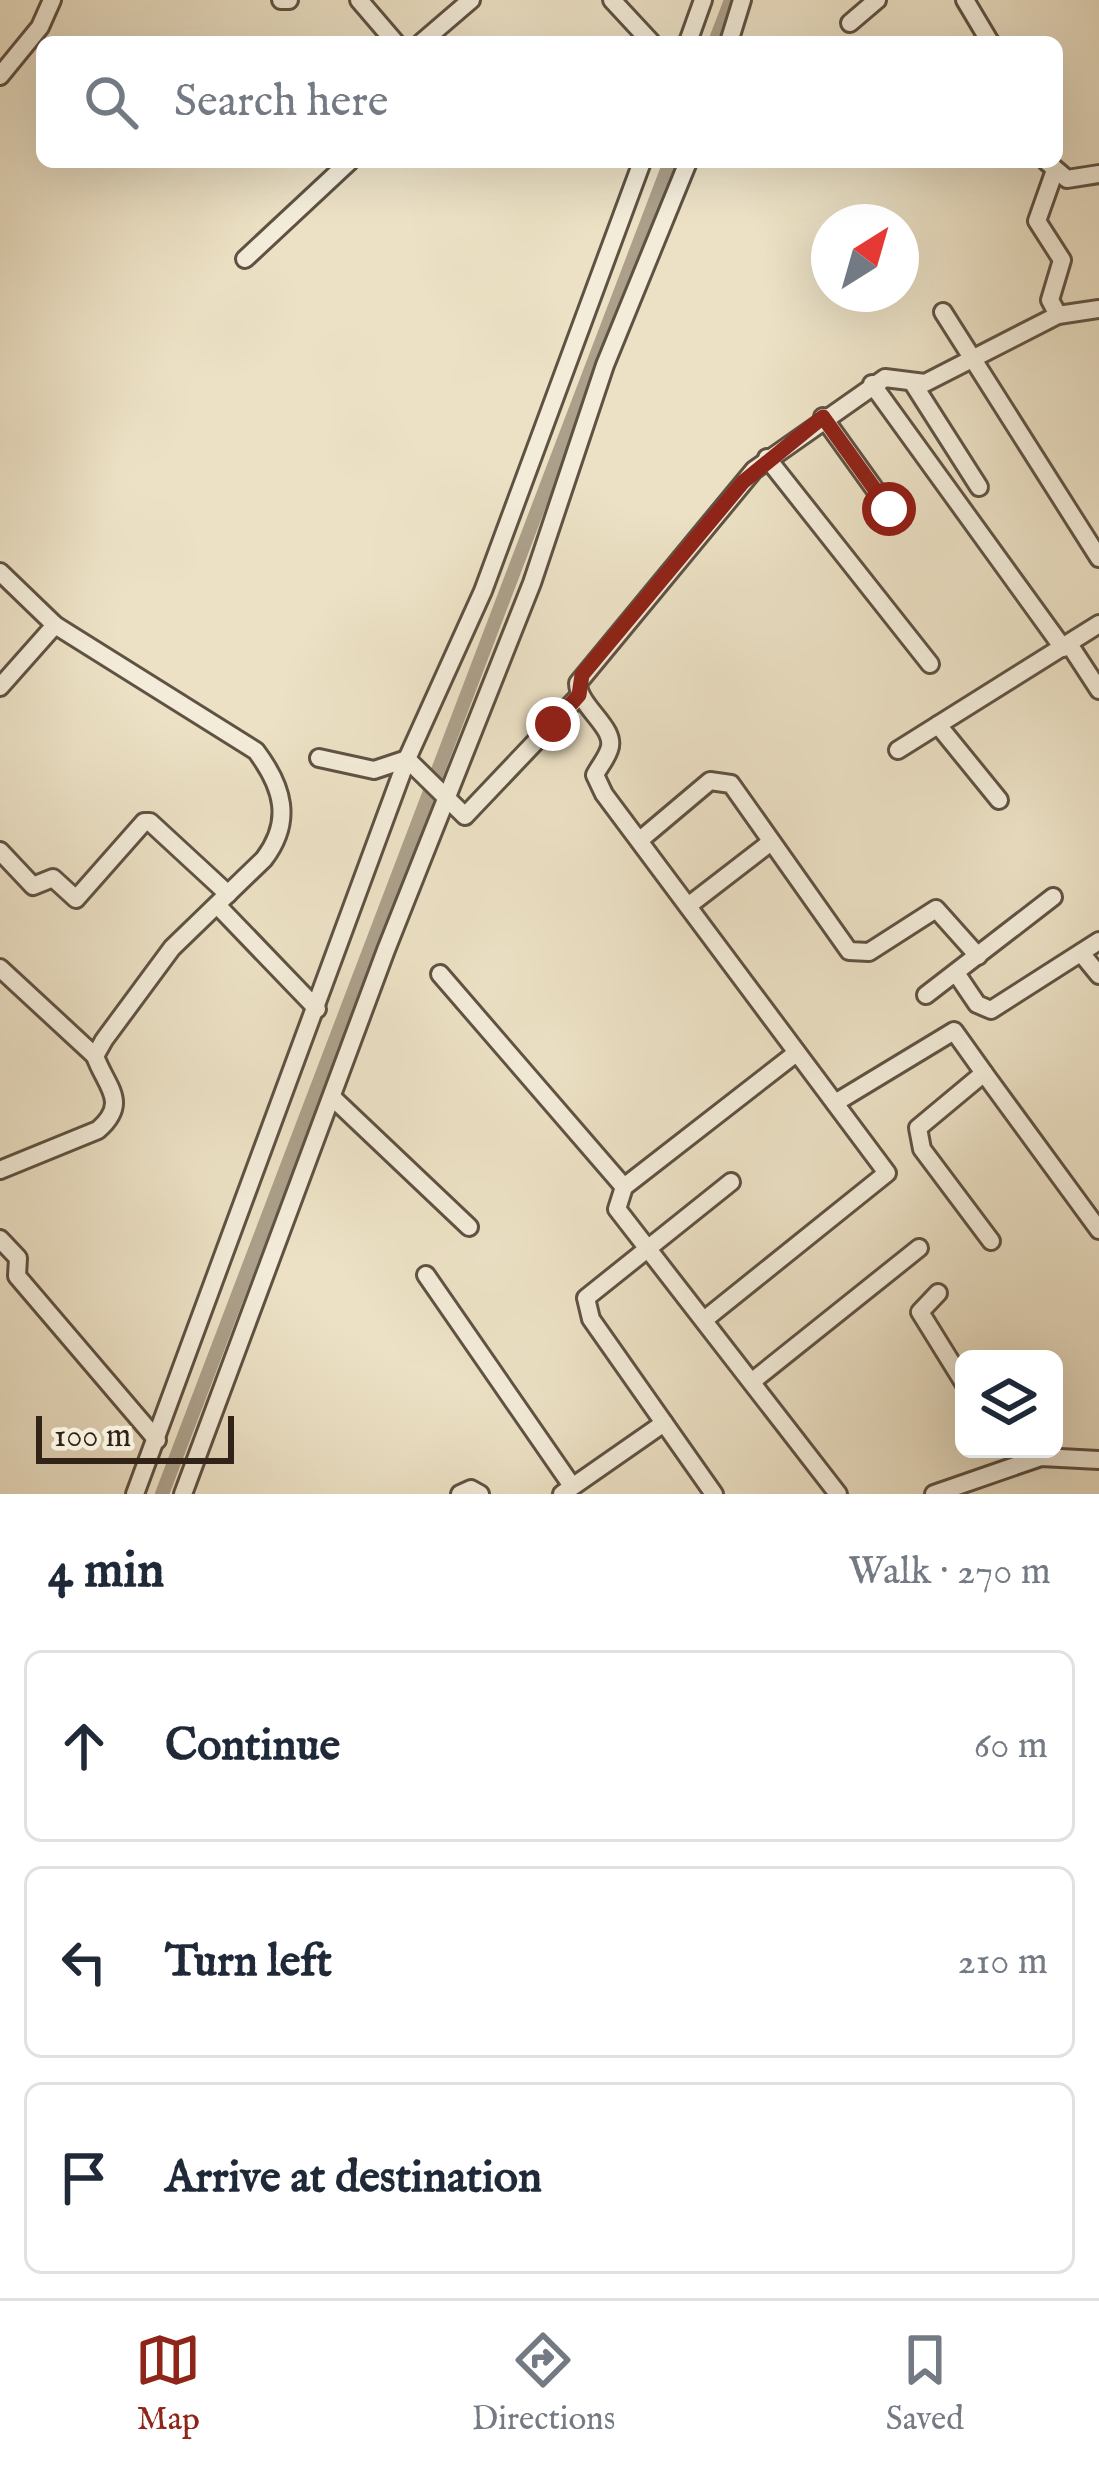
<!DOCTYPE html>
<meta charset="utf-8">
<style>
body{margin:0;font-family:"IM FELL English",serif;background:#f6f6f7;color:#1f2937}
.controls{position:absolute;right:36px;bottom:36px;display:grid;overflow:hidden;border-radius:18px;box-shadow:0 12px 48px #0002}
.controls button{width:108px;height:108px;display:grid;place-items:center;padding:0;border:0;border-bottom:3px solid #e0e1e3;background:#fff;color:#1f2937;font:60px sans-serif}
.compass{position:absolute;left:811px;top:204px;width:108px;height:108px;border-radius:50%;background:#fff;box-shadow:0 12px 48px #0002;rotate:37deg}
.scale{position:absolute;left:36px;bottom:30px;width:198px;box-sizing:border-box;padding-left:12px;border:6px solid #312318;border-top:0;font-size:33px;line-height:42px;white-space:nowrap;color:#312318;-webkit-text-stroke:9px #f3ecd9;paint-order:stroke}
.stop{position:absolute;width:36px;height:36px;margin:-27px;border:9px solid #8f2418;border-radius:50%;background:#fff}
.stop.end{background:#8f2418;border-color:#fff;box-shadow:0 3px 12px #0008}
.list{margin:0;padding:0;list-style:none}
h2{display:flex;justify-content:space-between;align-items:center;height:156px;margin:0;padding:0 48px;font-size:51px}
h2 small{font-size:39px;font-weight:400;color:#747a83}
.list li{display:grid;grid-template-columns:78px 1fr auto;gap:36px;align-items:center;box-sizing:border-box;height:192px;margin:0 24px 24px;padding:0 24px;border:3px solid #e0e1e3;border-radius:18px}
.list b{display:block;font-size:45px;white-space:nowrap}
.list em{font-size:39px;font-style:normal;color:#747a83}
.icon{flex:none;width:66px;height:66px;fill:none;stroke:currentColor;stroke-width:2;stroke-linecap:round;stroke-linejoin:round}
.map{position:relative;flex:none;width:1099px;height:1494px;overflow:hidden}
.search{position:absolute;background:#fff;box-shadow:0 12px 48px #0002;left:36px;right:36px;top:36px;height:132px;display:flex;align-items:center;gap:30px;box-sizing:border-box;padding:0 42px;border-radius:18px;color:#747a83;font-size:45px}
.sheet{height:804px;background:#fff}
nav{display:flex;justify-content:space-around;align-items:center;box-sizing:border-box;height:168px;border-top:3px solid #e0e1e3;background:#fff;font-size:33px;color:#747a83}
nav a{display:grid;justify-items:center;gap:6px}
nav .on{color:#8f2418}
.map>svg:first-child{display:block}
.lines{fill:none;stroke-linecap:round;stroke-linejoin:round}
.canal{stroke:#aca08a;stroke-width:14}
.minor-casing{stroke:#605243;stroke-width:22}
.minor{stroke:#f3ecd9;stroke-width:16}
.route{stroke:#8f2418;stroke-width:15}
</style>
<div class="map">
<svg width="1099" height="1494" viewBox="0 0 1099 1494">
<rect width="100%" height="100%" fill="#ece1c5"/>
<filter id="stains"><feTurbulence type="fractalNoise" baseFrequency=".00167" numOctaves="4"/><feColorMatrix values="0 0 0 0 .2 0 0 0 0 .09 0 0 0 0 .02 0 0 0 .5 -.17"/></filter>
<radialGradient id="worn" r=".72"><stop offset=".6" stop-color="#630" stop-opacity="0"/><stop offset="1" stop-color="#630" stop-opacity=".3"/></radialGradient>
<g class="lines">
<!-- canal -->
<g class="canal">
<polyline points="715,42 731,0"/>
<polyline points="162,1494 670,162"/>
</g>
<!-- minor casing -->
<g class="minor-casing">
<g id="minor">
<polyline points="281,0 289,0"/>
<polyline points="359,0 395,42"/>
<polyline points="612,0 651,42"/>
<polyline points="965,0 990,42"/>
<polyline points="850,23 877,0"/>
<polyline points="422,42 471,0"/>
<polyline points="688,42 703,0"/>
<polyline points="729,42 742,0"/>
<polyline points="0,76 40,27 52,0"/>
<polyline points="1047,162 1067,179 1099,174"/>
<polyline points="1054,173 1037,221 1062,260 1050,300 1058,315"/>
<polyline points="245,259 349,162"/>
<polyline points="943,312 1099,558"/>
<polyline points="872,384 1063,648"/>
<polyline points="914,385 979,487"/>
<polyline points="823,417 889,509"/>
<polyline points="767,458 930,664"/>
<path d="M0 572 55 625 256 751C283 787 293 821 264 859L172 948 104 1040 95 1056C106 1087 130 1102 98 1130L0 1170"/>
<polyline points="1069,644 1099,690"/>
<polyline points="0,687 55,625"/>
<polyline points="938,725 999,800"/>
<polyline points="898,750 1099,624"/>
<polyline points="319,758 374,770 407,759 465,816 579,696"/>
<polyline points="640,840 710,781 731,784 849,951 869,952 936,909 978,956"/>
<polyline points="0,851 33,886 53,878 76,899 144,822 150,822 228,894"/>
<polyline points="217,905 317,1009"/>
<polyline points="688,906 771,842"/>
<polyline points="1081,953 1099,975"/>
<polyline points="0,968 95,1056"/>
<polyline points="956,973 977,1004 991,1010 1099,941"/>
<polyline points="440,974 624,1187"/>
<polyline points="926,995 1053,897"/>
<polyline points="795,1054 624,1187 617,1209 838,1494"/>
<polyline points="984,1073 1099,1230"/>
<polyline points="333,1098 469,1227"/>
<polyline points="835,1103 954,1031 984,1073 918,1128 922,1149 991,1241"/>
<polyline points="0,1239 18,1258 17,1276 157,1440"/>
<polyline points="426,1275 572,1486"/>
<polyline points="938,1293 920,1312 964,1383"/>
<path d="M704 1320 887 1173 604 794 595 775C599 767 606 759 609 750 618 728 578 707 578 683L754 470 885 378 925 383 1058 315 1099 309"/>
<polyline points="754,1380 919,1248"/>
<polyline points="135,1494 407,759 483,591 642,162"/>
<polyline points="183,1494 386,950 532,583 605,365 688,162"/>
<polyline points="460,1494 471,1489 480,1494"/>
<polyline points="562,1494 664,1423"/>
<polyline points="714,1494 591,1319 586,1298 731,1182"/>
<polyline points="934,1494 1041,1457 1099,1460"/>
</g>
</g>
<!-- minor -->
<use href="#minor" class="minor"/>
</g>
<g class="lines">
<!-- route -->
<polyline class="route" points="553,724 579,695 582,675 743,482 823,417 889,509"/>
</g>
<rect width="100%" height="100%" filter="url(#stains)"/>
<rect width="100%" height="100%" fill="url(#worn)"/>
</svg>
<div class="controls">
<button><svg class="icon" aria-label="layers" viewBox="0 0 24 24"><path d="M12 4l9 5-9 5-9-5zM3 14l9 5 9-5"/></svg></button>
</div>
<svg class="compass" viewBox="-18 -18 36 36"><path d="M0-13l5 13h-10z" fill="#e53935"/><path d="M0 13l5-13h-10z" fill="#747a83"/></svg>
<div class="scale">100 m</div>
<div class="stop" style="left:889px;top:509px"></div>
<div class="stop end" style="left:553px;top:724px"></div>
<div class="search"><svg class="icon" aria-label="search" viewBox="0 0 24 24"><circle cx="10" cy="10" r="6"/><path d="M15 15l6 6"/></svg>Search here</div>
</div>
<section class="sheet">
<h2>4 min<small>Walk · 270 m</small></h2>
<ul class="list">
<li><svg class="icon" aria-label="ahead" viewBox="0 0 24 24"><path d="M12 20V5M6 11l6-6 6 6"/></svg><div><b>Continue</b></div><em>60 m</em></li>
<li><svg class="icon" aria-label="left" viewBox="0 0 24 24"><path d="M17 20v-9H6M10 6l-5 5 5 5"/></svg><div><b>Turn left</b></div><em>210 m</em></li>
<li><svg class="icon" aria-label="arrive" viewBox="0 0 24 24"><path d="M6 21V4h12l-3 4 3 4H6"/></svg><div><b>Arrive at destination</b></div></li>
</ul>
</section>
<nav>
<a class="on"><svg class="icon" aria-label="map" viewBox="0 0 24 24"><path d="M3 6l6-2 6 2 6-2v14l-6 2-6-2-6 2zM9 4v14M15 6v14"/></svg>Map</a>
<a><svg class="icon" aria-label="directions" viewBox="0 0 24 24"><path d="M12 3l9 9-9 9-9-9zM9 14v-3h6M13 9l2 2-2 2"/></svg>Directions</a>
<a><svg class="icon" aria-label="saved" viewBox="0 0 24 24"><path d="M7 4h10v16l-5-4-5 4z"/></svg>Saved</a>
</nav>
